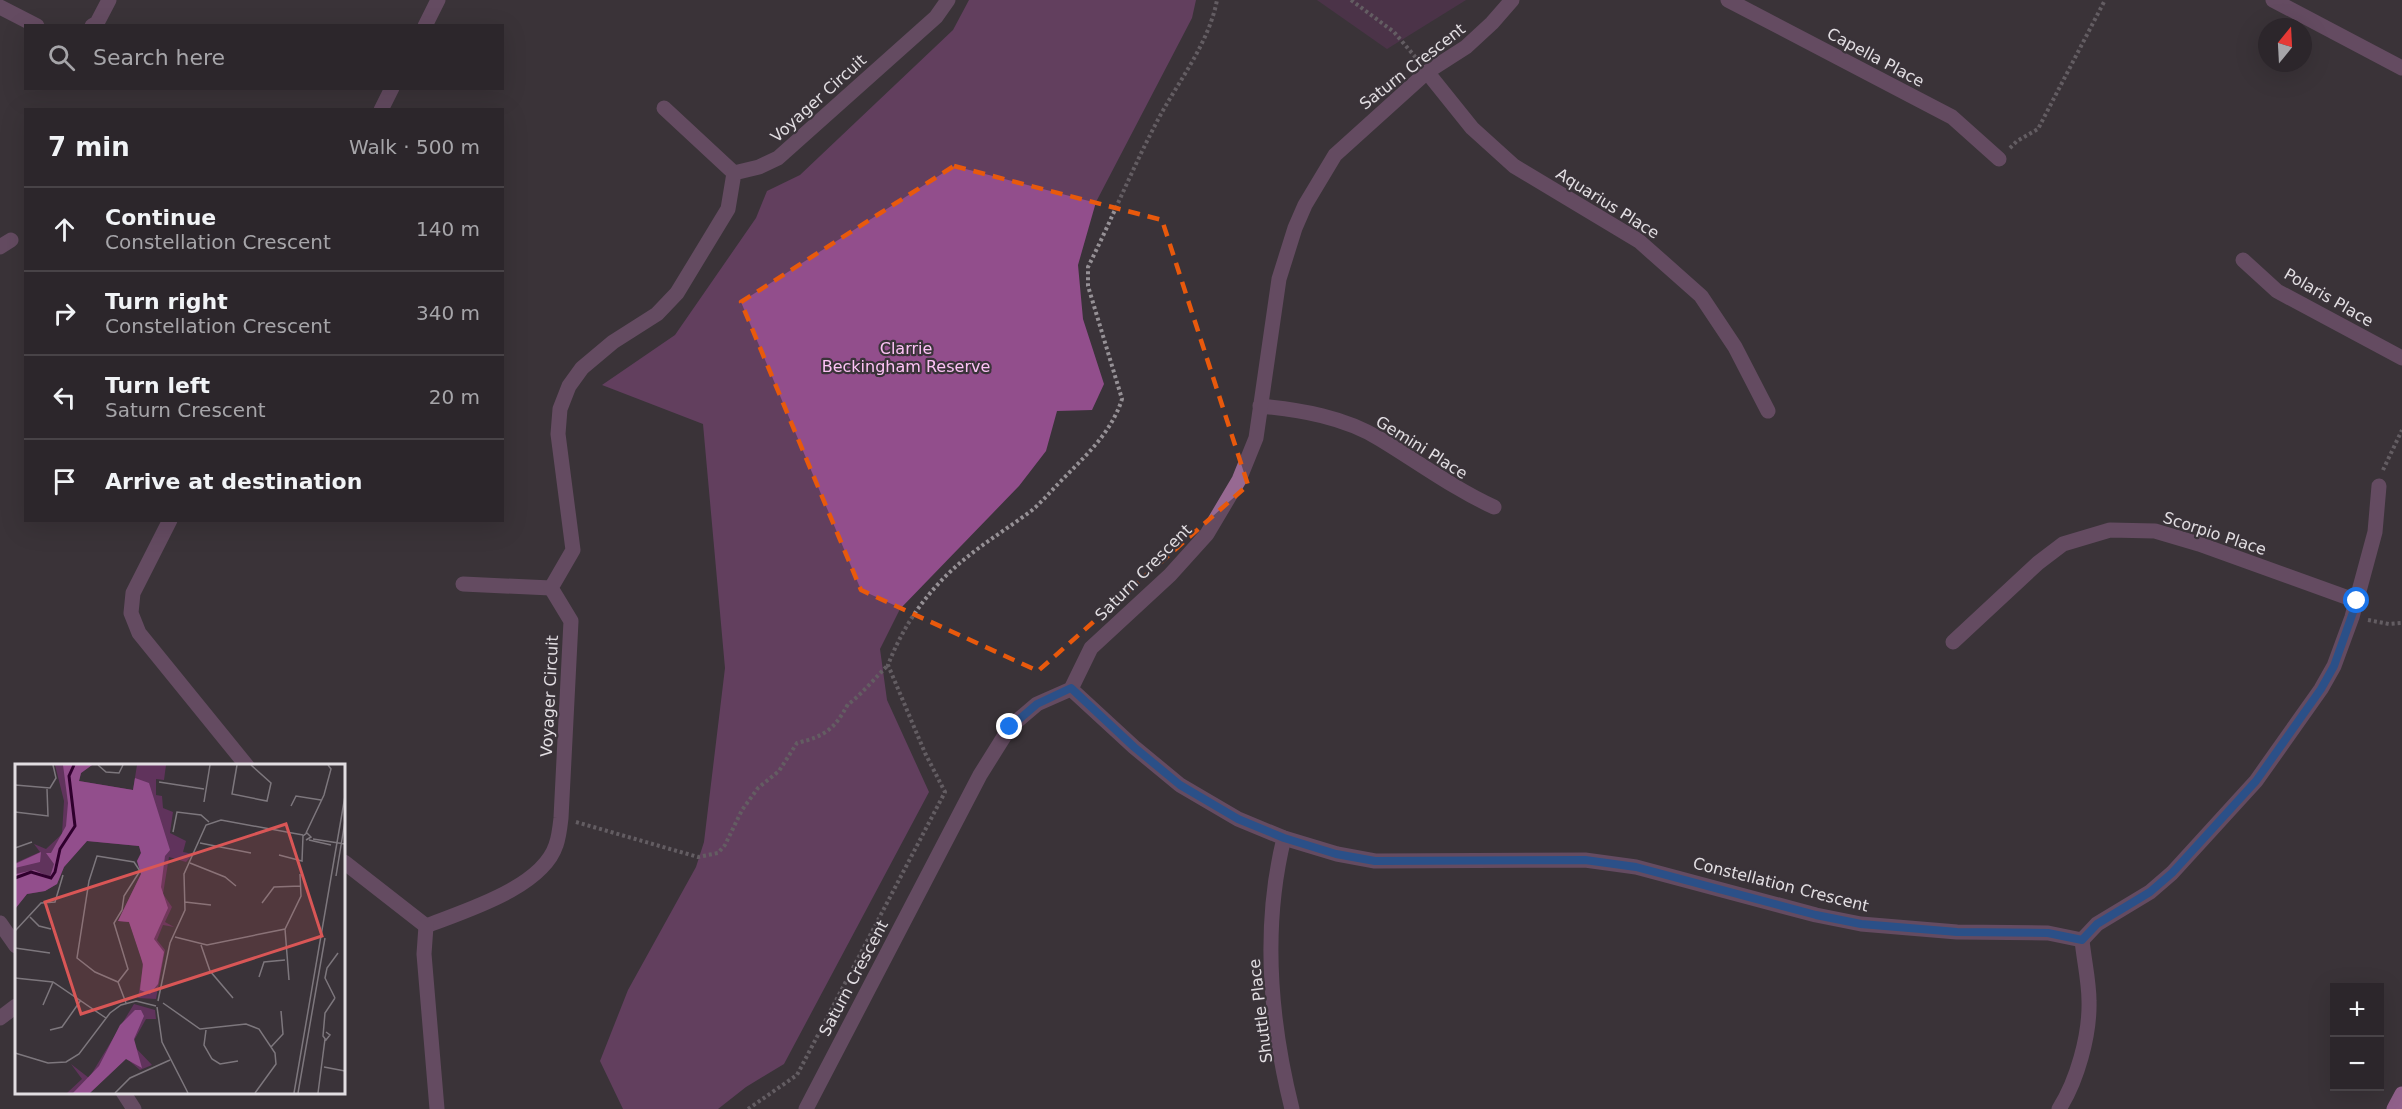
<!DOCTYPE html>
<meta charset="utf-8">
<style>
body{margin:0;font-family:"DejaVu Sans",sans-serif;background:#383237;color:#f1f3f6}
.controls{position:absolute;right:18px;bottom:18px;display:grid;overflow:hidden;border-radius:0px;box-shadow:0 6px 24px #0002}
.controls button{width:54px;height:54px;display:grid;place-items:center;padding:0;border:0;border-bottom:2px solid #484347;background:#2c262b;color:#f1f3f6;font:30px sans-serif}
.compass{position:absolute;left:2258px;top:18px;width:54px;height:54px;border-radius:50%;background:#2c262b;box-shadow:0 6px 24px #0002;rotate:18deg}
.stop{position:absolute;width:18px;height:18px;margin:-14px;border:4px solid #1a73e8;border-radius:50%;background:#fff}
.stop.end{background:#1a73e8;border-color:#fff;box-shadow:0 2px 6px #0008}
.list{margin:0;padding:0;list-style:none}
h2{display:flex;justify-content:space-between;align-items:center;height:78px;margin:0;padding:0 24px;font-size:26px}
h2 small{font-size:20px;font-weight:400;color:#a6a5a9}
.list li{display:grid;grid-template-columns:39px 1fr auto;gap:18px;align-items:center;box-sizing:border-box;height:84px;padding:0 24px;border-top:2px solid #484347}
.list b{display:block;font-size:22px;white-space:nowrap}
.list p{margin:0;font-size:20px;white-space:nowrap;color:#a6a5a9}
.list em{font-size:20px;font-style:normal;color:#a6a5a9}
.icon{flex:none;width:33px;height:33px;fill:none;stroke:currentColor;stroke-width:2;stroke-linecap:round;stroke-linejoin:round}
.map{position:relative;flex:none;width:2402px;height:1109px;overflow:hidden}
.search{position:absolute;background:#2c262b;box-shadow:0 6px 24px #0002;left:24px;top:24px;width:480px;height:66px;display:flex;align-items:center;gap:15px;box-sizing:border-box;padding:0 21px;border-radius:0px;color:#a6a5a9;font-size:22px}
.panel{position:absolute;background:#2c262b;box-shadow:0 6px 24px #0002;left:24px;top:108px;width:480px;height:414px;border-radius:0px}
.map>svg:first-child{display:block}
.green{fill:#60335c}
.forest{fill:#924e8c}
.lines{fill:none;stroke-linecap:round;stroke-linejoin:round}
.path{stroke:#969196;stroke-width:4;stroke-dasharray:3 3;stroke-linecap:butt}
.minor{stroke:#976992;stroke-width:15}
.major{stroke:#f898ee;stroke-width:15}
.route{stroke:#1a73e8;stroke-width:8}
.marked{fill:none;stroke:#e8590c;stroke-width:4.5;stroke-dasharray:12 8;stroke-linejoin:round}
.labels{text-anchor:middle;stroke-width:4.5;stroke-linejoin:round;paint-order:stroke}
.street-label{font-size:16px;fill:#e2dee2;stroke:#3a3339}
.park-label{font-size:16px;fill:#fdc3f6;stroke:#3a3339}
.inset-river{fill:none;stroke:#2f002d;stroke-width:3}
.inset-road{fill:none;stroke:#7d777d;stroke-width:1.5}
.view{fill:#d95656;fill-opacity:0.15;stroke:#d95656;stroke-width:3}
.inset-edge{fill:none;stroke:#e2dee2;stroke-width:3}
</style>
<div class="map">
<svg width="2402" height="1109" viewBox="0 0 2402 1109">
<rect width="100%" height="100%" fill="#3a3339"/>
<!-- green -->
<polygon class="green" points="1317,0 1466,0 1387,49"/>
<!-- forest -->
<polygon class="forest" points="969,0 1196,0 1192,18 1096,202 1078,265 1083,319 1104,384 1092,410 1057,411 1046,451 1019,486 900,609 880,649 887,700 929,792 784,1064 746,1087 718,1109 623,1109 600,1061 628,990 696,867 704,842 725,668 703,424 602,385 675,335 756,218 767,191 800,175 953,30"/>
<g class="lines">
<!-- path -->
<g class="path">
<polyline points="1351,0 1394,32 1417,59"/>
<polyline points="2010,148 2017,141 2038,129 2105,0"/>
<polyline points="2383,470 2402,430"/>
<polyline points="2368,620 2389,624 2402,623"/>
<path d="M576 822 698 857 718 853 725 845 742 810 758 788 779 771 797 743C825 736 834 730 848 704 854 702 880 673 888 665"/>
<path d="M748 1109 797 1075 945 792 925 753 888 665C900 634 917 606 941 581 967 553 1000 534 1031 511 1041 503 1050 492 1060 482 1084 457 1111 434 1122 399L1088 286V267C1113 217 1134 164 1161 114 1181 78 1209 42 1217 0"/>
</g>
<!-- minor -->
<g class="minor">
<polyline points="1728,0 1952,117 1999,159"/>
<polyline points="2273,0 2402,68"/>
<polyline points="0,7 37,26"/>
<polyline points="92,26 97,23 109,0"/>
<polyline points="425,26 438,0"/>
<polyline points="1427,72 1472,128 1514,166 1639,241 1701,296 1735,347 1768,411"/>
<polyline points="664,108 734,173"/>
<polyline points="381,110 392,88"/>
<polyline points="0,247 11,240"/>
<polyline points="2243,260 2277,291 2402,358"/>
<path d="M1260 406C1301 410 1344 417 1380 439 1418 462 1453 488 1494 507"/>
<polyline points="170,520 133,593 131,613 139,633 247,766"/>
<polyline points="463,584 551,588"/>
<polyline points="1953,642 2038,563 2063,544 2110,530 2155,531 2199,544 2357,601"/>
<polyline points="1071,689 1134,747 1180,785 1238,819 1284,838 1337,854 1375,861 1585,860 1636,867 1816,915 1861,924 1957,932 2048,933 2082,940 2097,924 2150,892 2172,873 2256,781 2321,689 2334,666 2352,617 2375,532 2379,486"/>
<path d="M1284 838C1262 927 1270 1021 1292 1109"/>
<polyline points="344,862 426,926"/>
<polyline points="0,923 16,946"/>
<path d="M426 926C464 911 542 888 556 845 559 837 560 827 561 818L571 621 551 588 573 550 558 434 560 409 569 386 582 368 613 342 657 314 677 293 728 209 734 173 759 167 778 158 936 17 948 0"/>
<polyline points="426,926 424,954 437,1109"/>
<polyline points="0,1018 16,1006"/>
<polyline points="123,1092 134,1109"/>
<polyline points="806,1109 980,775 1010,727 1037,704 1071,689 1091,648 1170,575 1207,534 1239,480 1256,438 1279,279 1295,228 1305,205 1335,155 1427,72 1466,47 1492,23 1512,0"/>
<path d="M2059 1109C2077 1081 2090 1035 2089 1001 2089 981 2084 961 2082 940"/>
</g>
<!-- major -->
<polyline class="major" points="2394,1109 2402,1094"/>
</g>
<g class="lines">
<!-- route -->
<polyline class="route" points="1010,727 1037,704 1071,688 1134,747 1180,785 1238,819 1284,838 1336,854 1375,861 1585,860 1636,867 1816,915 1861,924 1957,932 2048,933 2082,940 2097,924 2150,892 2172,873 2256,781 2321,689 2334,666 2357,601"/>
</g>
<!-- marked area -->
<path d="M0 0H2402V1109H0ZM954 166 1162 220 1248 485 1038 671 861 590 741 302Z" fill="#3a3339" fill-opacity=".55" fill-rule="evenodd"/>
<path class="marked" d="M954 166 1162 220 1248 485 1038 671 861 590 741 302Z"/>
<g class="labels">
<!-- street labels -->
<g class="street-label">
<text transform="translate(1876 57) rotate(28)" y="6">Capella Place</text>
<text transform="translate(1412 66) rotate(-38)" y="6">Saturn Crescent</text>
<text transform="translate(818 98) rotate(-42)" y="6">Voyager Circuit</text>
<text transform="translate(1608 203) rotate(32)" y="6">Aquarius Place</text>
<text transform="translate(2329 297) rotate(30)" y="6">Polaris Place</text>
<text transform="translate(1422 447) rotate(32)" y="6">Gemini Place</text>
<text transform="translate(2215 533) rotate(18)" y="6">Scorpio Place</text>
<text transform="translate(1143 572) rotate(-45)" y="6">Saturn Crescent</text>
<text transform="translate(549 696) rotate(-87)" y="6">Voyager Circuit</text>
<text transform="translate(1781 884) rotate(14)" y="6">Constellation Crescent</text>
<text transform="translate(853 978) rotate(-62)" y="6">Saturn Crescent</text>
<text transform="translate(1260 1011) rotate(-97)" y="6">Shuttle Place</text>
</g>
<!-- park labels -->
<g class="park-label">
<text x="906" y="354">Clarrie<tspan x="906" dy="18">Beckingham Reserve</tspan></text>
</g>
</g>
<!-- overview -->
<g transform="translate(15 764)">
<rect width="330" height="330" fill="#3a3339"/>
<path d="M40 1H77L66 9 64 17 118 26 122 1H151L149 16 141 15V31L147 32 148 44 158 48 155 69 171 77 168 88 178 90 171 98 154 93 148 130 157 143 150 158 159 163 148 161 142 176 150 186 141 235 123 234 128 203 124 182 114 158 103 157 126 110 122 97 126 89 124 82 72 77 49 103 42 120 30 127 12 130 0 145V99L25 88 19 80 31 85 47 70 49 37ZM119 240 140 246 141 255H131L117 280 137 301 125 306 111 294 74 329H52L67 315 56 300 74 314Z" fill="#60335c"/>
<path d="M48 1H77L66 9 64 17 118 26 120 14 134 19 155 86 150 92 146 123 153 144 139 175 149 188 143 220 135 230 125 226 128 200 114 158 103 157 126 110 122 97 126 89 124 82 72 77 49 103 42 120 30 127 12 130 0 145V105L1 110 19 106 35 113 39 100 31 89H36L51 62 53 39ZM26 88 25 98 0 104V100ZM120 246H126L129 252 119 275 127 304 111 295 75 329H58L84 302 105 261Z" fill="#924e8c"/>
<path class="inset-river" d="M0 114 16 108 36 114 40 108 45 85 60 62 54 12 59 1"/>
<path class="inset-road" d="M83 1 91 8 104 9 108 1M222 1 217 30 252 37 256 19 236 1M144 18 189 25M0 21 35 24 41 14 38 1M189 38 195 1M276 42 281 32 306 36M0 48 33 52 32 25M158 68 162 48 186 51 194 58M291 69 309 31 316 5 313 1M298 75 330 80M294 76 316 81M185 79 236 89M0 84 17 78M264 91 287 97 288 72 292 69 296 73 291 76M82 92 119 98 125 107 109 132 107 146 99 159 113 205 103 218 80 208 62 194 74 117ZM175 99 210 113 221 122M321 112 330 57M170 138 196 141M247 139 259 123 286 122M15 153 24 162 36 165M270 165 274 216M0 167 26 139 40 138 48 111M160 173 192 181 270 165 286 132 285 110M186 181 195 207 218 234M0 184 35 189M244 213 249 198 270 196M0 214 38 218 91 254M103 218 111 239M320 234 310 214 312 204 323 189M143 237 155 179 170 146 169 110 191 61 206 56 288 71M148 239 185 265 231 260 244 265 260 289 261 300 240 329M28 241 38 218M142 243 147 278 173 329M35 266 47 263 66 236M191 266 189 281 197 295 205 300 223 297M311 268 315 271 311 276 308 272 310 249 320 234M256 283 268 270 266 247M0 289 33 299 51 298 64 290 95 249 106 241 121 237 141 242M309 303 330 307M100 329 115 314 155 296M279 329 330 32M283 329 310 174M303 329 310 275"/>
<path class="view" d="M271 60 307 172 66 250 30 138Z"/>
<rect width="330" height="330" class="inset-edge"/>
</g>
</svg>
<div class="controls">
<button>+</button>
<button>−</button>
</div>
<svg class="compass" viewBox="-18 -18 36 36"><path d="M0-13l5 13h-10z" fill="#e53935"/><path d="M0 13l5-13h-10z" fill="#a6a5a9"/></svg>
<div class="stop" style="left:2357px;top:601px"></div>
<div class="stop end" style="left:1010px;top:727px"></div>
<div class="search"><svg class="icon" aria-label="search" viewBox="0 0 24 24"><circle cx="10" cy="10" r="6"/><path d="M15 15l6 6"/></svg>Search here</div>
<section class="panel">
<h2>7 min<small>Walk · 500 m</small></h2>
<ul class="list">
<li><svg class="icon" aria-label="ahead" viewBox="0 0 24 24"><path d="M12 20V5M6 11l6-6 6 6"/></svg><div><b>Continue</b><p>Constellation Crescent</p></div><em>140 m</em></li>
<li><svg class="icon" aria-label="right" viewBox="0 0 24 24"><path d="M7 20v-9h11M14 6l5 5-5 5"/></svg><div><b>Turn right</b><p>Constellation Crescent</p></div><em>340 m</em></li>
<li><svg class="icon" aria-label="left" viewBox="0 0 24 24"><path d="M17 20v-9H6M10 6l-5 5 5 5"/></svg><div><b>Turn left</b><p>Saturn Crescent</p></div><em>20 m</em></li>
<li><svg class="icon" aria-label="arrive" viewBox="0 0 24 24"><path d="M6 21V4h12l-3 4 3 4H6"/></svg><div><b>Arrive at destination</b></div></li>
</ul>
</section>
</div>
